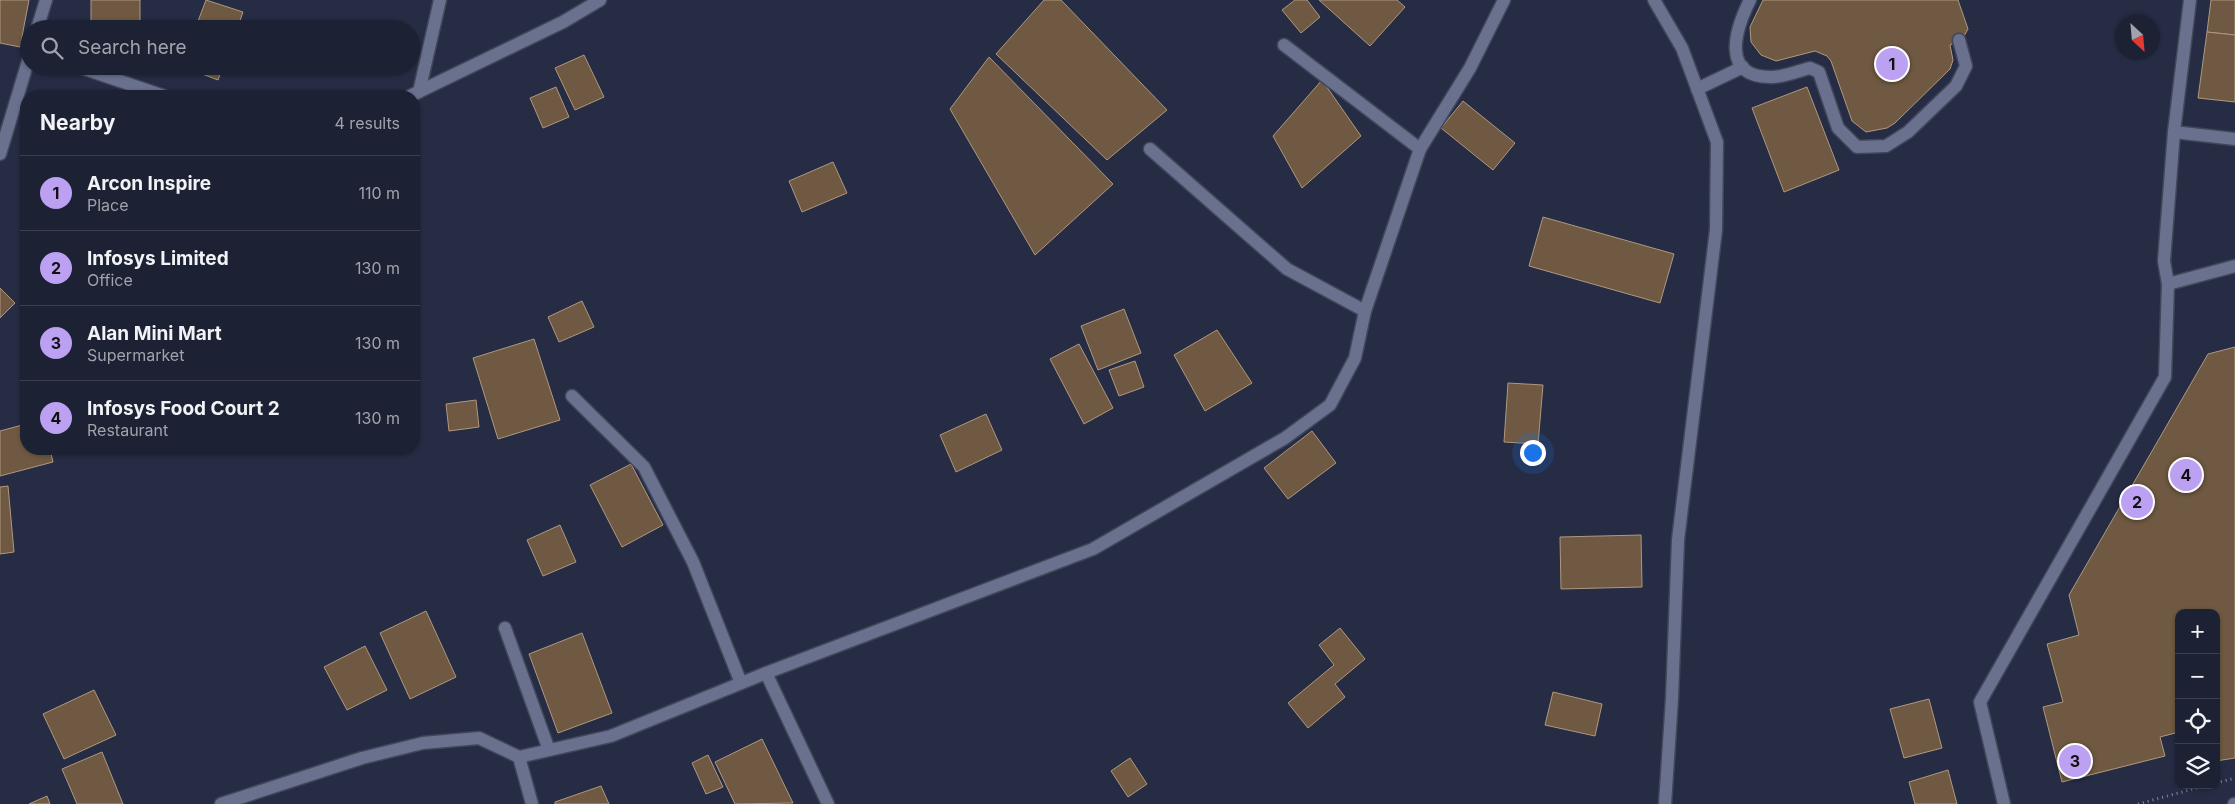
<!DOCTYPE html>
<meta charset="utf-8">
<style>
body{margin:0;font-family:Inter,sans-serif;background:#25293b;color:#f1f3f6}
.controls{position:absolute;right:15px;bottom:15px;display:grid;overflow:hidden;border-radius:10px;box-shadow:0 1px 4px #0004}
.controls button{width:45px;height:45px;display:grid;place-items:center;padding:0;border:0;border-bottom:1px solid #3a3e4e;background:#1c2133;color:#f1f3f6;font:25px sans-serif}
.compass{position:absolute;left:2115px;top:15px;width:45px;height:45px;border-radius:50%;background:#1c2133;box-shadow:0 1px 4px #0004;rotate:154deg}
.you{position:absolute;left:1532px;top:452px;width:18px;height:18px;margin:-12px;border:4px solid #fff;border-radius:50%;background:#1a73e8;box-shadow:0 0 0 8px #1a73e833}
.badge{display:grid;place-items:center;width:32px;height:32px;border-radius:50%;background:#bca0f2;color:#111;font-size:16px;font-weight:700}
.pin{position:absolute;translate:-50% -50%;border:2px solid #fff;box-shadow:0 1px 5px #0006}
.list{margin:0;padding:0;list-style:none}
h2{display:flex;justify-content:space-between;align-items:center;height:65px;margin:0;padding:0 20px;font-size:21px}
h2 small{font-size:16px;font-weight:400;color:#a0a3ac}
.list li{display:grid;grid-template-columns:32px 1fr auto;gap:15px;align-items:center;box-sizing:border-box;height:75px;padding:0 20px;border-top:1px solid #3a3e4e}
.list b{display:block;font-size:19px;white-space:nowrap}
.list p{margin:0;font-size:16px;white-space:nowrap;color:#a0a3ac}
.list em{font-size:16px;font-style:normal;color:#a0a3ac}
.icon{flex:none;width:28px;height:28px;fill:none;stroke:currentColor;stroke-width:2;stroke-linecap:round;stroke-linejoin:round}
.map{position:relative;flex:none;width:2235px;height:804px;overflow:hidden}
.search{position:absolute;background:#1c2133;box-shadow:0 1px 4px #0004;left:20px;top:20px;width:400px;height:55px;display:flex;align-items:center;gap:12px;box-sizing:border-box;padding:0 18px;border-radius:28px;color:#a0a3ac;font-size:19px}
.panel{position:absolute;background:#1c2133;box-shadow:0 1px 4px #0004;left:20px;top:90px;width:400px;height:365px;border-radius:20px}
.map>svg:first-child{display:block}
.building{fill:#6f5942;stroke:#b0987f}
.lines{fill:none;stroke-linecap:round;stroke-linejoin:round}
.service-casing{stroke:#42465b;stroke-width:15}
.minor-casing{stroke:#42465b;stroke-width:15}
.tertiary-casing{stroke:#42465b;stroke-width:15}
.path{stroke:#82889c;stroke-width:3;stroke-dasharray:1 4;stroke-linecap:butt}
.service{stroke:#69718e;stroke-width:12}
.minor{stroke:#69718e;stroke-width:12}
.tertiary{stroke:#69718e;stroke-width:12}
</style>
<div class="map">
<svg width="2235" height="804" viewBox="0 0 2235 804">
<rect width="100%" height="100%" fill="#252c44"/>
<!-- building -->
<g class="building">
<polygon points="0,0 29,0 20,47 0,43"/>
<polygon points="91,0 140,0 140,29 91,28"/>
<polygon points="206,0 243,12 237,29 195,29"/>
<polygon points="1044,0 1061,0 1167,110 1107,160 996,54"/>
<polygon points="1295,0 1307,0 1320,17 1301,33 1282,10"/>
<polygon points="1319,0 1397,0 1405,7 1370,46"/>
<polygon points="1763,0 1958,0 1968,29 1963,38 1950,45 1953,60 1950,69 1895,123 1887,128 1866,132 1852,121 1831,61 1827,56 1815,51 1776,61 1761,55 1751,42 1750,27"/>
<polygon points="2211,0 2235,0 2235,35 2207,32"/>
<polygon points="2207,32 2235,35 2235,102 2198,98"/>
<polygon points="584,55 604,97 575,110 555,68"/>
<polygon points="989,57 1113,184 1035,255 950,109"/>
<polygon points="181,66 223,66 218,80"/>
<polygon points="1322,80 1361,136 1302,188 1273,136"/>
<polygon points="556,87 569,117 543,128 530,98"/>
<polygon points="1807,87 1839,170 1784,192 1752,108"/>
<polygon points="1463,101 1515,143 1493,170 1441,128"/>
<polygon points="833,162 847,193 802,212 789,181"/>
<polygon points="1543,217 1674,254 1660,303 1529,266"/>
<polygon points="0,288 15,303 0,318"/>
<polygon points="582,301 594,327 559,342 548,317"/>
<polygon points="1124,309 1141,353 1098,370 1081,326"/>
<polygon points="1217,330 1252,383 1205,411 1174,355"/>
<polygon points="534,339 560,420 498,439 473,358"/>
<polygon points="1079,344 1113,408 1084,424 1050,359"/>
<polygon points="2235,347 2235,758 2216,761 2216,613 2179,613 2179,732 2160,737 2165,756 2062,782 2043,707 2063,702 2047,644 2079,635 2069,595 2208,354"/>
<polygon points="1135,361 1144,387 1119,396 1109,370"/>
<polygon points="1508,383 1543,385 1538,444 1504,442"/>
<polygon points="476,400 479,427 449,431 446,404"/>
<polygon points="986,414 1002,450 956,472 940,435"/>
<polygon points="26,424 26,449 50,449 53,462 0,476 0,431"/>
<polygon points="1312,431 1336,463 1288,499 1264,468"/>
<polygon points="631,464 663,525 622,547 590,485"/>
<polygon points="8,486 14,552 0,554 0,487"/>
<polygon points="560,525 576,562 543,576 527,540"/>
<polygon points="1641,535 1642,587 1561,589 1560,537"/>
<polygon points="426,611 456,677 410,699 380,633"/>
<polygon points="1340,628 1365,659 1335,684 1345,697 1308,728 1288,703 1334,665 1319,645"/>
<polygon points="582,633 612,713 558,733 529,654"/>
<polygon points="365,646 387,690 347,710 324,667"/>
<polygon points="94,690 116,735 64,759 43,714"/>
<polygon points="1553,692 1602,704 1595,736 1545,725"/>
<polygon points="1929,699 1942,748 1904,758 1890,709"/>
<polygon points="762,739 793,803 735,804 715,762"/>
<polygon points="102,752 123,804 77,804 62,769"/>
<polygon points="708,755 723,787 706,794 692,763"/>
<polygon points="1130,758 1147,784 1128,797 1111,771"/>
<polygon points="1948,770 1957,804 1915,804 1909,782"/>
<polygon points="601,786 609,804 555,804 555,802"/>
<polygon points="47,796 50,804 29,804"/>
</g>
<g class="lines">
<!-- service casing -->
<g class="service-casing">
<g id="service">
<path d="M1750 0C1735 30 1720 78 1772 77 1784 77 1798 71 1810 68L1819 72 1838 128 1857 147 1886 146 1908 132 1956 86 1966 66 1959 40"/>
<polyline points="1697,89 1743,67"/>
<polyline points="419,92 440,0"/>
<polyline points="2174,132 2235,139"/>
<polyline points="2168,284 2235,266"/>
<polyline points="2004,804 1980,702 2165,377 2168,284 2164,261 2174,132 2190,0"/>
<polyline points="2234,804 2235,804"/>
</g>
</g>
<!-- minor casing -->
<g class="minor-casing">
<g id="minor">
<polyline points="1654,0 1682,48 1717,142 1716,230 1678,540 1672,698 1665,804"/>
<polyline points="1284,45 1420,149"/>
<polyline points="76,66 164,96"/>
<polyline points="410,96 563,22 600,0"/>
<polyline points="1150,149 1287,269 1365,311"/>
<polyline points="572,396 644,467 693,562 741,683"/>
<polyline points="505,628 549,750"/>
<polyline points="766,673 828,804"/>
<polyline points="519,757 532,804"/>
<polyline points="221,804 362,758 423,743 479,738 519,757 611,736 766,673 1093,549 1285,438 1330,405 1355,358 1365,311 1420,149 1470,68 1504,0"/>
</g>
</g>
<!-- tertiary casing -->
<g class="tertiary-casing">
<g id="tertiary">
<polyline points="37,29 46,0"/>
<polyline points="0,154 29,58"/>
</g>
</g>
<!-- path -->
<g class="path">
<polyline points="2216,783 2235,778"/>
<polyline points="2138,804 2208,785"/>
</g>
<!-- service -->
<use href="#service" class="service"/>
<!-- minor -->
<use href="#minor" class="minor"/>
<!-- tertiary -->
<use href="#tertiary" class="tertiary"/>
</g>
</svg>
<div class="controls">
<button>+</button>
<button>−</button>
<button><svg class="icon" aria-label="locate" viewBox="0 0 24 24"><circle cx="12" cy="12" r="6"/><path d="M12 2v4M12 18v4M2 12h4M18 12h4"/></svg></button>
<button><svg class="icon" aria-label="layers" viewBox="0 0 24 24"><path d="M12 4l9 5-9 5-9-5zM3 14l9 5 9-5"/></svg></button>
</div>
<svg class="compass" viewBox="-18 -18 36 36"><path d="M0-13l5 13h-10z" fill="#e53935"/><path d="M0 13l5-13h-10z" fill="#a0a3ac"/></svg>
<div class="you"></div>
<div class="pin badge" style="left:1892px;top:64px">1</div>
<div class="pin badge" style="left:2137px;top:502px">2</div>
<div class="pin badge" style="left:2075px;top:761px">3</div>
<div class="pin badge" style="left:2186px;top:475px">4</div>
<div class="search"><svg class="icon" aria-label="search" viewBox="0 0 24 24"><circle cx="10" cy="10" r="6"/><path d="M15 15l6 6"/></svg>Search here</div>
<section class="panel">
<h2>Nearby<small>4 results</small></h2>
<ul class="list">
<li><span class="badge">1</span><div><b>Arcon Inspire</b><p>Place</p></div><em>110 m</em></li>
<li><span class="badge">2</span><div><b>Infosys Limited</b><p>Office</p></div><em>130 m</em></li>
<li><span class="badge">3</span><div><b>Alan Mini Mart</b><p>Supermarket</p></div><em>130 m</em></li>
<li><span class="badge">4</span><div><b>Infosys Food Court 2</b><p>Restaurant</p></div><em>130 m</em></li>
</ul>
</section>
</div>
